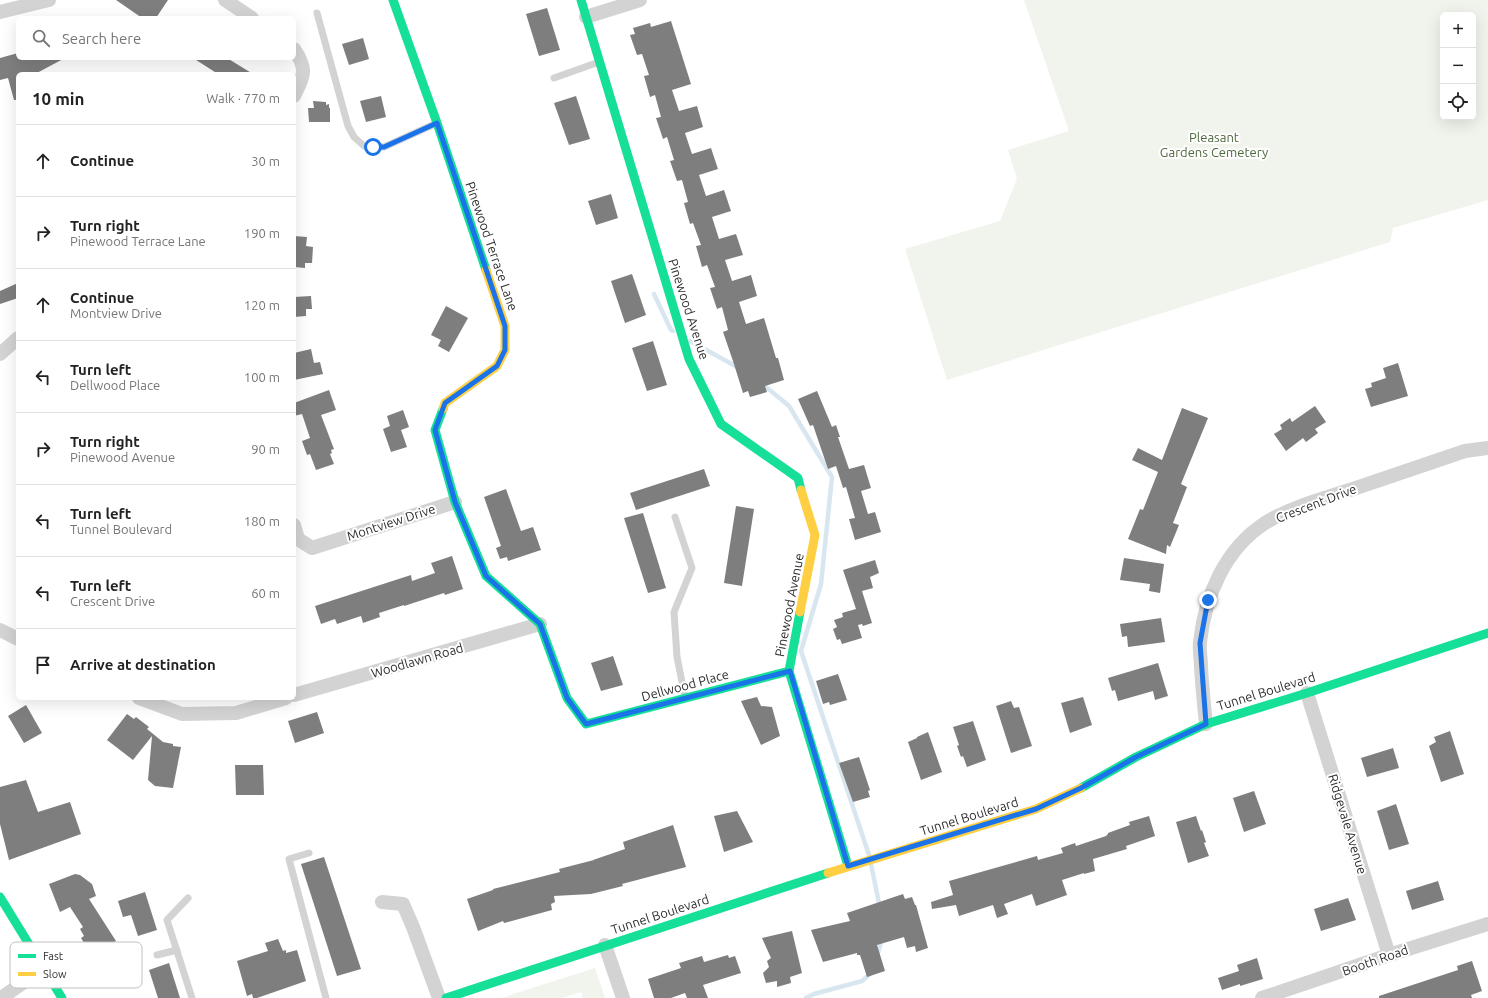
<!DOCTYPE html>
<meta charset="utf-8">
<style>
body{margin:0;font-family:Ubuntu,sans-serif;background:#f6f6f6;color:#222}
.controls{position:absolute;right:12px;top:12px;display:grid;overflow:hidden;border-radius:6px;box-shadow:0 4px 16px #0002}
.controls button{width:36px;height:36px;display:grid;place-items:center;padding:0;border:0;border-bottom:1px solid #e0e0e0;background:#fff;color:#222;font:20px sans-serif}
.stop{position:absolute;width:12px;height:12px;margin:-9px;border:3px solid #1a73e8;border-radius:50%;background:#fff}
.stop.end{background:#1a73e8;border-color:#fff;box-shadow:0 1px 4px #0008}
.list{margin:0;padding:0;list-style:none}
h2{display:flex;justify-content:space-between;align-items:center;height:52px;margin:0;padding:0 16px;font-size:17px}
h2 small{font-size:13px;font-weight:400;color:#767676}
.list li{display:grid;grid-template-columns:26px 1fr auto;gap:12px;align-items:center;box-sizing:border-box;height:72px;padding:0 16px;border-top:1px solid #e0e0e0}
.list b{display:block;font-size:15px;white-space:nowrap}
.list p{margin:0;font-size:13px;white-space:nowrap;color:#767676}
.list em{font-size:13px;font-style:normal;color:#767676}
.icon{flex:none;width:22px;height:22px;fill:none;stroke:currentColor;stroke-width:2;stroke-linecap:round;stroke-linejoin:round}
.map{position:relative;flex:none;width:1488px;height:998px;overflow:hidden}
.search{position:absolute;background:#fff;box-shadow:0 4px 16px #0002;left:16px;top:16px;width:280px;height:44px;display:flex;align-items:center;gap:10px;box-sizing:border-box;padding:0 14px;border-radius:6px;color:#767676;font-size:15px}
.panel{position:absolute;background:#fff;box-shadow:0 4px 16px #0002;left:16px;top:72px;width:280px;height:628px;border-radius:6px}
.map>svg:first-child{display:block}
.green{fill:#f0f4ec;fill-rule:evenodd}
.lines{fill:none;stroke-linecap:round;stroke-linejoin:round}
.stream{stroke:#d8e6f0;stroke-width:4.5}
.building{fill:#7e7e7e}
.lane{stroke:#d3d3d3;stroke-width:7}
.street{stroke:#d3d3d3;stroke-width:14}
.fast{stroke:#16e098;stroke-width:9}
.slow{stroke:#ffcf43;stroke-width:9}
.route{stroke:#1a73e8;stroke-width:5}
.labels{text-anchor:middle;stroke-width:4;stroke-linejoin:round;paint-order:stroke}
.park-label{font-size:13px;fill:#4e683d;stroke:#fff}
.street-label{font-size:13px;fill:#2e2e2e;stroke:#fff}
.key{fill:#fff;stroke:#c0c0c0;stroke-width:1}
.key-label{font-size:11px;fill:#2e2e2e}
</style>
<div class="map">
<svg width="1488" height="998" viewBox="0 0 1488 998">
<rect width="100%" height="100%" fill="#fff"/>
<!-- green -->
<g class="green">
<path d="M1024 0H1488V200L1393 228 1390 242 947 380 905 249 1000 221 1017 179 1008 150 1069 131ZM1443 15H1473V117H1443Z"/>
<polygon points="595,968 605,998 583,998 581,992 562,998 501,998"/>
</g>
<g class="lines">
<!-- stream -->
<g class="stream">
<polyline points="654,294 671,330 673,331"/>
<polyline points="690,341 739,368"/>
<polyline points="760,382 789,406 832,477 821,584 801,651 869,855"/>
<polyline points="871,864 880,908"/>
<polyline points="877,956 882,939"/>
<polyline points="806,998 814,994 862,981 871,973"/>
</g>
</g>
<!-- building -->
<g class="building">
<polygon points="116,0 168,0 156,18 142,18"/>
<polygon points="547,8 560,50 539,56 526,14"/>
<polygon points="671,21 691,84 672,90 679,111 697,106 703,127 685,133 692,154 711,148 718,169 699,175 706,196 724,190 731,211 712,217 719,239 736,234 743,255 725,260 732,281 751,275 757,296 739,302 746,324 764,318 776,358 778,358 784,380 765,386 767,392 750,397 748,391 743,393 733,361 723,332 728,330 722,307 717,309 710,288 715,287 707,265 702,267 696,246 701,245 693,223 690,224 684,203 688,202 682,180 677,181 670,161 674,160 667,137 663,139 656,118 661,117 655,95 650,97 644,76 649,75 642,54 637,55 630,35 635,34 633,28 650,23 651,27"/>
<polygon points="363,38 369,59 349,65 342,44"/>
<polygon points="18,53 18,58 65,58 35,74 18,74 18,100 14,100 8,78 0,80 0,58"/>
<polygon points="193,58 227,58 253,74 218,74"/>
<polygon points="381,96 386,117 366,122 360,101"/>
<polygon points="576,96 590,139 569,145 554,103"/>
<polygon points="313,101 326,102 326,105 329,104 329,108 330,108 330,122 309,122 308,108 314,108"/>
<polygon points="611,194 618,218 596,225 588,201"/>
<polygon points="294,236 307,237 306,246 313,247 312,263 305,263 305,268 294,267"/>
<polygon points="632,274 646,315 625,323 611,281"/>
<polygon points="18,283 18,298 0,304 0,291"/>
<polygon points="311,296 312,309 306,309 306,316 294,317 294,297"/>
<polygon points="446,306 468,318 449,352 438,346 441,340 431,335"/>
<polygon points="653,341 667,385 647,391 632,348"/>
<polygon points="311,349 314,363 320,362 323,374 294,380 294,353"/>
<polygon points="1398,363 1408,396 1371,407 1365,389 1372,387 1371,383 1386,378 1383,368"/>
<polygon points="329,390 336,410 321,415 334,449 331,450 332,453 330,454 334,464 316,470 310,454 307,455 302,441 310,438 302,414 294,416 294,403"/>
<polygon points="817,391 832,427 836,425 840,437 838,437 849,469 864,465 871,488 861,491 868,514 875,512 881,532 855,540 849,519 855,518 846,487 843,488 836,466 828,469 813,425 810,426 798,399"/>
<polygon points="1315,406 1326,422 1315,429 1318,433 1306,442 1303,438 1286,451 1274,434 1282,429 1280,425 1290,418 1292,422"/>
<polygon points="1182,408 1208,418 1181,484 1187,487 1173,523 1179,525 1170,547 1167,545 1166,554 1128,539 1140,509 1143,510 1158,472 1132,460 1138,448 1162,460"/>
<polygon points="403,410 409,427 401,430 407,447 391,452 383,429 390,426 387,416"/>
<polygon points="704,469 710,486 636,510 630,493"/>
<polygon points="506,489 521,531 533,527 541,550 508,561 507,557 500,559 496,548 501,546 484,497"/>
<polygon points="736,506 754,509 742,586 724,583"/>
<polygon points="643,513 666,588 648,593 624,518"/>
<polygon points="452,556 463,589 445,595 444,593 404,606 404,605 379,613 380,617 363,623 361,616 337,624 335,619 321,624 315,606 411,575 412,581 435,573 431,563"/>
<polygon points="1124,558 1164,564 1160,593 1149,591 1150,584 1120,580"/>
<polygon points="875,560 879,573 870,577 873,588 862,591 872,623 863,626 862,624 858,625 862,638 842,644 840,639 837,640 833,629 837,627 834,620 843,617 842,613 856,609 843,570"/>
<polygon points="1161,618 1165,642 1128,647 1127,636 1122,637 1120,624"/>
<polygon points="613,656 623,685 601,691 591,663"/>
<polygon points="1158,663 1168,696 1155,700 1153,691 1118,701 1115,690 1112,691 1108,678"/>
<polygon points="838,674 847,700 830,705 829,702 823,704 816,681"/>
<polygon points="757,697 761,706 772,707 780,736 761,745 741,701"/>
<polygon points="1083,697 1092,725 1070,733 1061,703"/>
<polygon points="1011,701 1014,708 1019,707 1032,746 1011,753 996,706"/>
<polygon points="26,705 42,733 24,743 8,716"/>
<polygon points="317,712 324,733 295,743 288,721"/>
<polygon points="127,714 134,719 136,717 149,727 147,729 163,742 173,744 173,746 181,747 173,788 155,786 148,780 152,736 133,760 107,740"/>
<polygon points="973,721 986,760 967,767 963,756 961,757 957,746 959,745 953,727"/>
<polygon points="1450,731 1464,774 1441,782 1429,746 1436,742 1434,737"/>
<polygon points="928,732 942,772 921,780 908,742 917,738 917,737"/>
<polygon points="1393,748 1399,768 1367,777 1361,758"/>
<polygon points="859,757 870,790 868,791 870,797 853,802 839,763"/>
<polygon points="235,765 263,765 264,795 236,795"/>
<polygon points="26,780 38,812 70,802 81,834 9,860 0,824 0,787"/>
<polygon points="1254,791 1266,824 1244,832 1233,798"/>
<polygon points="1396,804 1409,844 1389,850 1377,811"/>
<polygon points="737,811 753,842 724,852 714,816"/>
<polygon points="1149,816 1155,836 1126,846 1127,849 1093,859 1095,871 1084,874 1084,873 1062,880 1067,895 1036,906 1032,894 1004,904 1008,914 997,918 993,905 959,916 956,905 932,909 931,902 953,895 949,881 1037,856 1038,860 1063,853 1061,848 1075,843 1076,846 1106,836 1108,834 1108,833 1130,825 1129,822"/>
<polygon points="1196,816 1201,831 1202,830 1206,842 1204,843 1209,856 1188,863 1176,822"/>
<polygon points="673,825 686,867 622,884 623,886 591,894 554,896 555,902 551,904 552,910 504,923 503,921 478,931 467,899 493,890 493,889 560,872 559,869 594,860 593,860 625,849 623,842"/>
<polygon points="324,857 361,969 337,976 301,864"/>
<polygon points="75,874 80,875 92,884 96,896 89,899 116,941 92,956 81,938 84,936 80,929 83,927 70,907 60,912 49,884"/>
<polygon points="1438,881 1444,900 1412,910 1406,891"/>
<polygon points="145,892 157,930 138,936 131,915 123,917 118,901"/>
<polygon points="903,894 905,899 912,897 915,905 916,905 928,948 916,952 915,946 907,948 904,937 877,945 885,971 867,977 860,955 857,955 857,953 823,962 811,930 850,921 847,913"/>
<polygon points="1348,898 1356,920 1321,931 1314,909"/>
<polygon points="792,931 802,973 790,977 791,983 777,987 777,981 766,983 763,973 769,967 767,961 771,958 762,938"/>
<polygon points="278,939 283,951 286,950 286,953 297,950 306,981 257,998 253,998 252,994 247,996 237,961 268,951 265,943"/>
<polygon points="728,955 729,958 735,956 741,973 703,985 708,998 687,998 685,993 671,998 654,998 648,979 681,968 679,963 702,956 704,962"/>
<polygon points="1257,958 1263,979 1240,986 1240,984 1222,990 1218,978 1239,971 1237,965"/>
<polygon points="1472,961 1482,991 1471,995 1472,998 1379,998 1379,996 1458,970 1457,966"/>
<polygon points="169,963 180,998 158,998 149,970"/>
</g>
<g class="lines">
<!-- lane -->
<g class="lane">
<polyline points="317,13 348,126 354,137 364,146 384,147 437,123"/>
<polyline points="554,78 599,62"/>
<polyline points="675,517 692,568 674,612 677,657 685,697"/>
<polyline points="309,853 289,859 326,998"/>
<polyline points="188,898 167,920 192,998"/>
<polyline points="157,955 177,950"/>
</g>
<!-- street -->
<g class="street">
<polyline points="225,0 252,18"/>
<polyline points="0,12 49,0"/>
<polyline points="586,17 640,0"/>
<path d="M294 49C308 70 304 75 294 96"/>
<polyline points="0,354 18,338"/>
<polyline points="294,525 298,539 312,548 455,502"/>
<polyline points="0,630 18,639"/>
<polyline points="1307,693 1389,955"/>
<polyline points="294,695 540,624"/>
<polyline points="139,698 182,714 236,713 286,698"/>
<path d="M1206 724C1204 705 1202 685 1201 666 1201 658 1199 650 1200 642 1205 596 1225 549 1265 523 1293 506 1325 498 1356 488 1392 476 1429 463 1465 451L1488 448"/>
<polyline points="382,902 403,904 413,927 439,998"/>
<polyline points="605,945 623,998"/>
<polyline points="1,998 43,969"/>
<polyline points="1262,998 1389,955 1488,924"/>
</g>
<!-- fast -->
<g class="fast">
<polyline points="393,0 437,123 486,270"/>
<polyline points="581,0 689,359 721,424 798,478 801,490"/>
<polyline points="443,409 435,430 455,502 486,576 540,624 567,698 586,724 789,671"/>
<polyline points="800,612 789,671 848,866"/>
<polyline points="1081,788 1136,757 1206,724 1307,693 1488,633"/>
<polyline points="0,897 62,998"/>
<polyline points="446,998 828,873"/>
</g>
<!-- slow -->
<g class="slow">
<polyline points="443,409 445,403 497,366 505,350 505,326 486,270"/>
<polyline points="800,612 815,535 801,490"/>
<polyline points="828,873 1036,809 1081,788"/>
</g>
</g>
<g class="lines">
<!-- route -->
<polyline class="route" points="373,147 384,147 437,123 505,326 505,350 497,366 445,403 435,430 455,502 486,576 540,624 567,698 586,724 790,671 848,866 1036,809 1081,788 1136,757 1206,724 1200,643 1208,600"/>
</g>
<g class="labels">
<!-- park labels -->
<g class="park-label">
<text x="1214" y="142">Pleasant<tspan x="1214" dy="15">Gardens Cemetery</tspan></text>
</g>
<!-- street labels -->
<g class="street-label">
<text transform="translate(492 246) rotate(71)" y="5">Pinewood Terrace Lane</text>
<text transform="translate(689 309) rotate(72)" y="5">Pinewood Avenue</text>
<text transform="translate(1316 503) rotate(-21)" y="5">Crescent Drive</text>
<text transform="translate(391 522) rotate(-18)" y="5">Montview Drive</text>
<text transform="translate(789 605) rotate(-79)" y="5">Pinewood Avenue</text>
<text transform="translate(417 660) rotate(-16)" y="5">Woodlawn Road</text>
<text transform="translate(685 685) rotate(-15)" y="5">Dellwood Place</text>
<text transform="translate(1266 691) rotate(-17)" y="5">Tunnel Boulevard</text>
<text transform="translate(969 816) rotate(-17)" y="5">Tunnel Boulevard</text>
<text transform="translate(1348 824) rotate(73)" y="5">Ridgevale Avenue</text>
<text transform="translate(660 914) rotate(-18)" y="5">Tunnel Boulevard</text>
<text transform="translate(1375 960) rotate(-19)" y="5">Booth Road</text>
</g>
</g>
<!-- legend -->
<rect x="10" y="942" width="132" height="46" rx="6" class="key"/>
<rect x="18" y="954" width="18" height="4" fill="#16e098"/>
<rect x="18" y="972" width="18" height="4" fill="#ffcf43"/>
<g class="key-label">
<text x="43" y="960">Fast</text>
<text x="43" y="978">Slow</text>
</g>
</svg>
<div class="controls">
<button>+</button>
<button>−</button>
<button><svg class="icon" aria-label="locate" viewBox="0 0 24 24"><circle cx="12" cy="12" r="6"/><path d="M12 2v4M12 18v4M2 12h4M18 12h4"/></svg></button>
</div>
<div class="stop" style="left:373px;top:147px"></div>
<div class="stop end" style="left:1208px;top:600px"></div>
<div class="search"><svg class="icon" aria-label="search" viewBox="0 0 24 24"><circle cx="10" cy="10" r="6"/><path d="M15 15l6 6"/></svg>Search here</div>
<section class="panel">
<h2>10 min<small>Walk · 770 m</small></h2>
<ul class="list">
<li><svg class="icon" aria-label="ahead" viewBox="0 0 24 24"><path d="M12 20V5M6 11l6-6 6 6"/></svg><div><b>Continue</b></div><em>30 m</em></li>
<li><svg class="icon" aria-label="right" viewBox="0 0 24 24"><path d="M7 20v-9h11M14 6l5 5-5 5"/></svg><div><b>Turn right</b><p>Pinewood Terrace Lane</p></div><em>190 m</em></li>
<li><svg class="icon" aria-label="ahead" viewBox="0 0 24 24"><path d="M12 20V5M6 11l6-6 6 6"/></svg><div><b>Continue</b><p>Montview Drive</p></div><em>120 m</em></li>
<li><svg class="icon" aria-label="left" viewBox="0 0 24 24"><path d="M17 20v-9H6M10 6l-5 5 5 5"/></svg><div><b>Turn left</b><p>Dellwood Place</p></div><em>100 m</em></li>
<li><svg class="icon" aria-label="right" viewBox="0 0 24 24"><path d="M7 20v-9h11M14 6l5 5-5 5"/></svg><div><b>Turn right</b><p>Pinewood Avenue</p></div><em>90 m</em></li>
<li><svg class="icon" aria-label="left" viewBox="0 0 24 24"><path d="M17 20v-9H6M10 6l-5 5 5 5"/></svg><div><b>Turn left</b><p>Tunnel Boulevard</p></div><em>180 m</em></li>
<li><svg class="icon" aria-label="left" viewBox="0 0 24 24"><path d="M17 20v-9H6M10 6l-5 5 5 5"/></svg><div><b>Turn left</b><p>Crescent Drive</p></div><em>60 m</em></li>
<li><svg class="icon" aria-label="arrive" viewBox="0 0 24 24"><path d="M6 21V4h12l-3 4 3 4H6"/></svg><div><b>Arrive at destination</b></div></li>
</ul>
</section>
</div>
